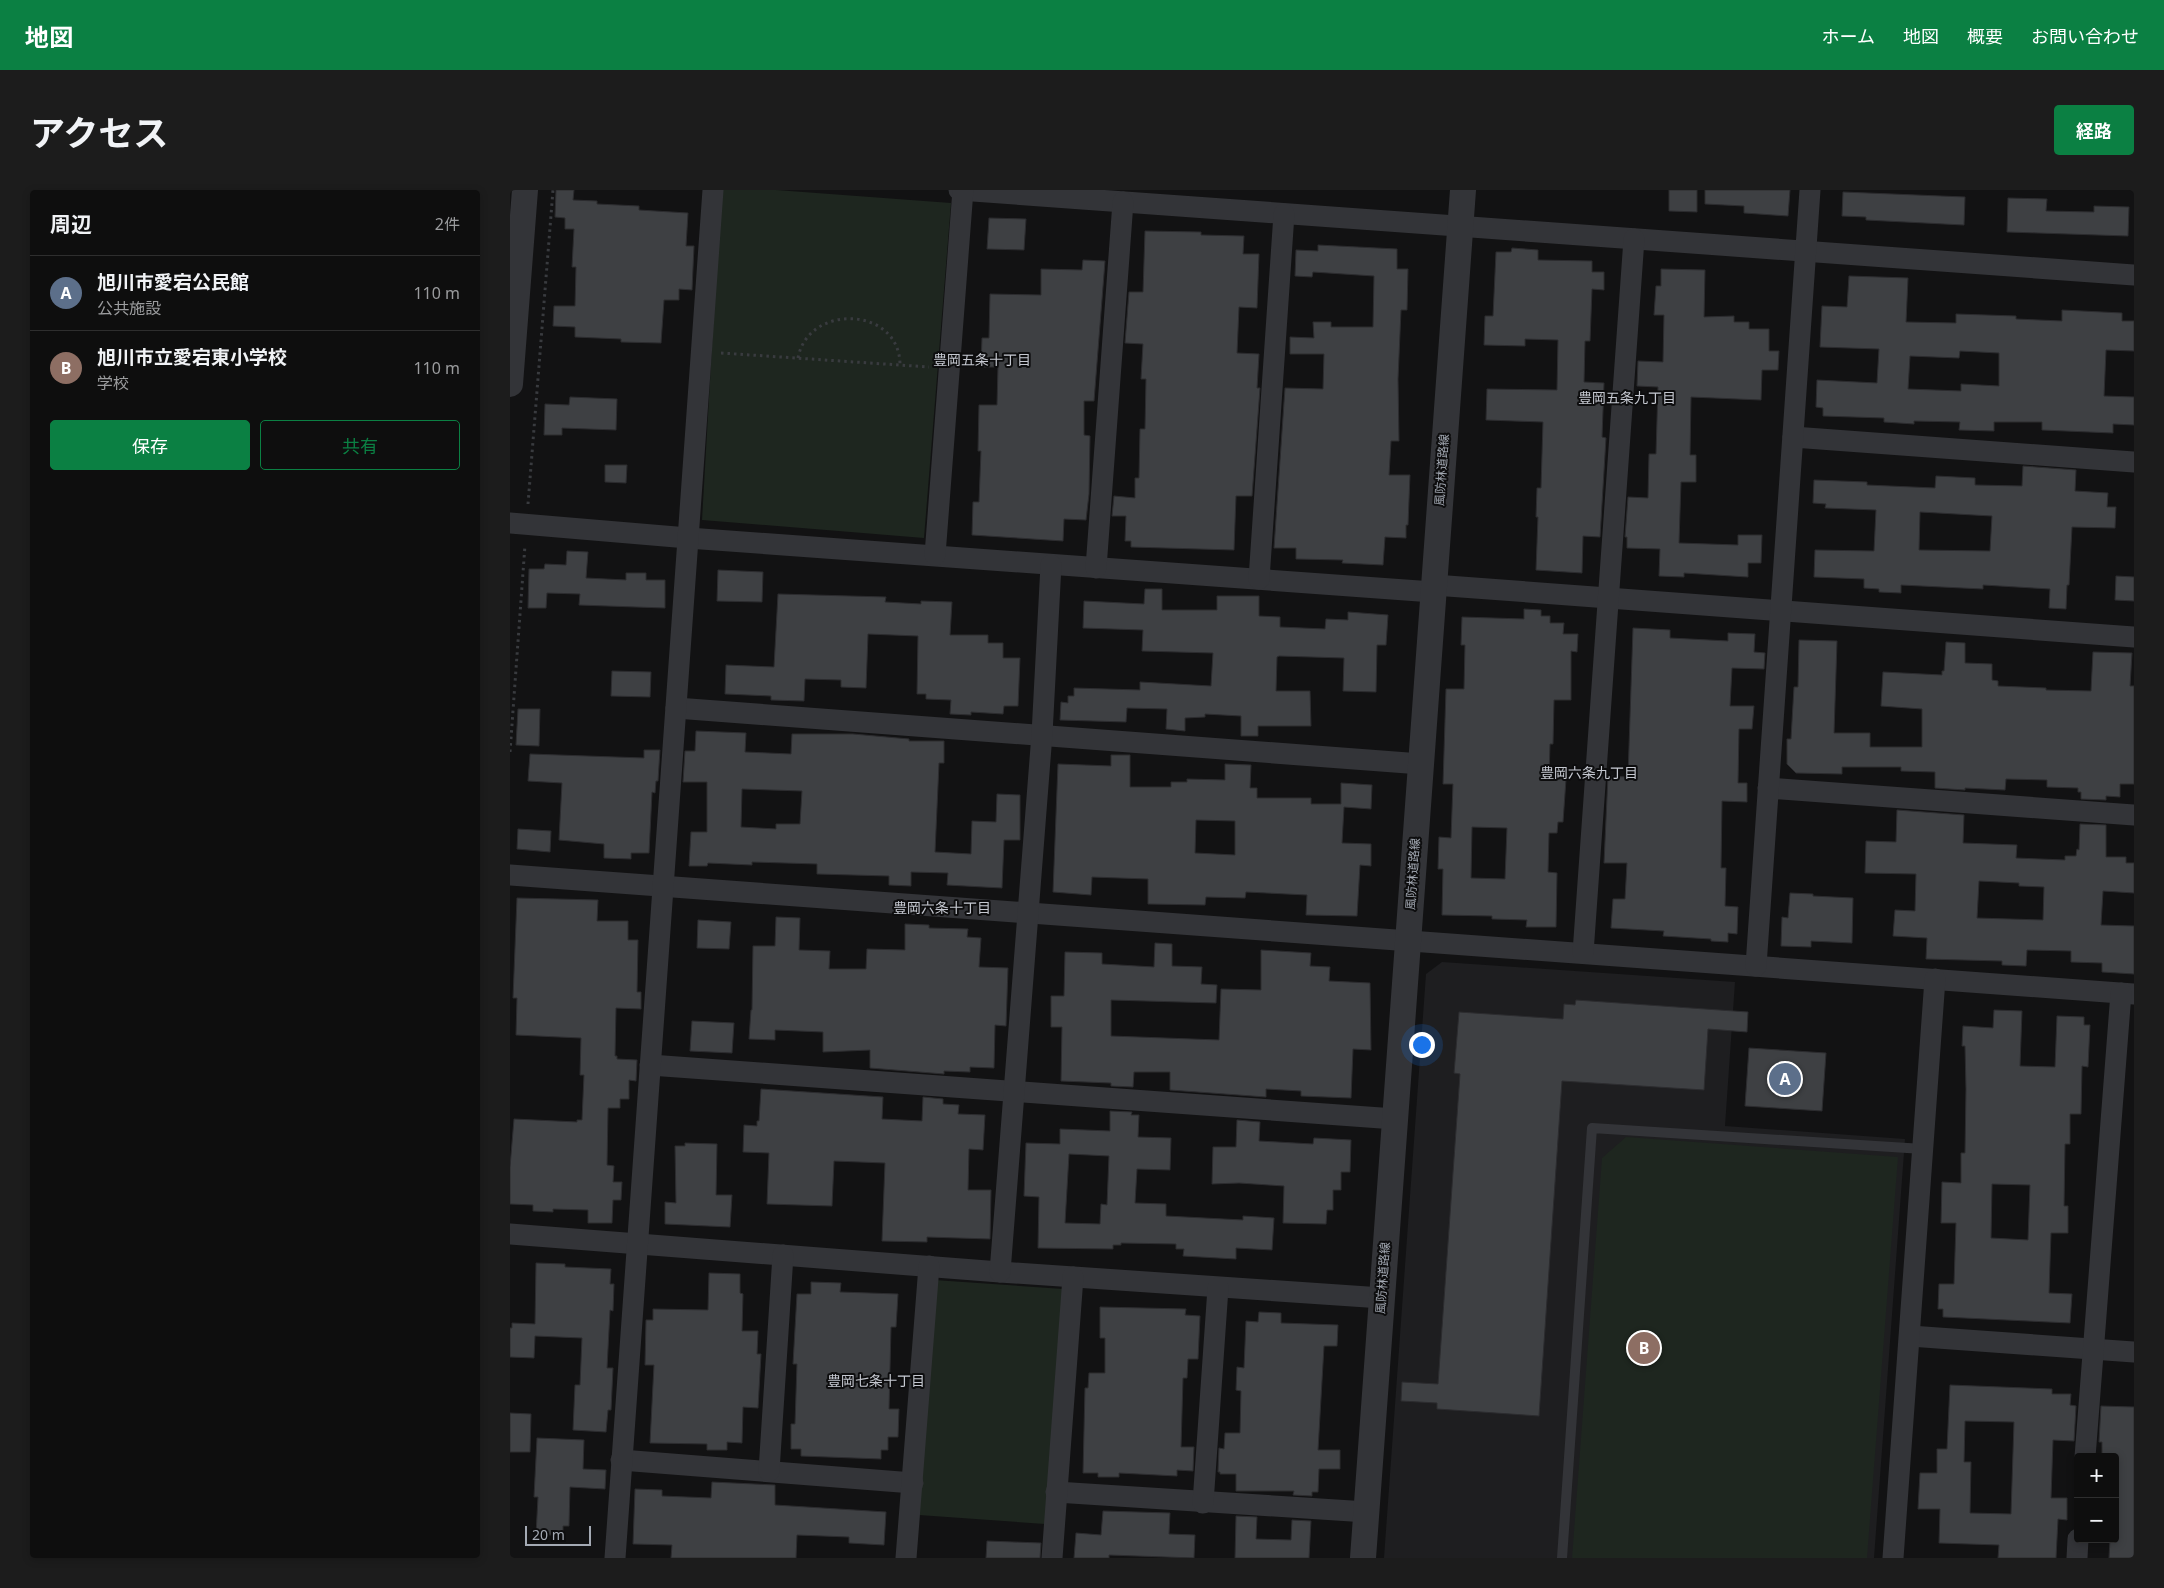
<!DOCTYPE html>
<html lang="ja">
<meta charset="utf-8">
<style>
body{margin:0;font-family:"Noto Sans","Noto Sans JP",sans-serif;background:#1c1c1c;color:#f1f3f6}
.controls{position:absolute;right:15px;bottom:15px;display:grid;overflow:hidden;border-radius:5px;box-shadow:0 2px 8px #0003}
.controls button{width:45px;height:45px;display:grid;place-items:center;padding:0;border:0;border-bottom:1px solid #2e2e2e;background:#0e0e0e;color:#f1f3f6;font:25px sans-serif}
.scale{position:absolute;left:15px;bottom:12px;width:66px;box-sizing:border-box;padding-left:5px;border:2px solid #a4aab4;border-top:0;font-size:14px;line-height:18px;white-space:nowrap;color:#a4aab4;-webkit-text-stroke:4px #0d0d0e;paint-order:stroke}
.you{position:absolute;left:911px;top:854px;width:18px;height:18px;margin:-12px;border:4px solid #fff;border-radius:50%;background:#1a73e8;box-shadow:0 0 0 8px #1a73e833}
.badge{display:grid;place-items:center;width:32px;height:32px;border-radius:50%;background:#0b8043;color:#fff;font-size:16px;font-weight:700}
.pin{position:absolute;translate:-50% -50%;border:2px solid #fff;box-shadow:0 1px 5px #0006}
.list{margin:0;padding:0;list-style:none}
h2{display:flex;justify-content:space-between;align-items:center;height:65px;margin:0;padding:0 20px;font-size:21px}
h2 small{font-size:16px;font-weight:400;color:#9b9c9e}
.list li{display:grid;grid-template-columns:32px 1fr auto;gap:15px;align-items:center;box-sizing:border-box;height:75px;padding:0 20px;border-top:1px solid #2e2e2e}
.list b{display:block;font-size:19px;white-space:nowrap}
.list p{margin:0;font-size:16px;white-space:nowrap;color:#9b9c9e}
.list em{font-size:16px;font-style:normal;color:#9b9c9e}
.actions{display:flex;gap:10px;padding:15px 20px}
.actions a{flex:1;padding:11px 0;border:1px solid #0b8043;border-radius:5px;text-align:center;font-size:18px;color:#0b8043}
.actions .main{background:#0b8043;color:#fff}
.map{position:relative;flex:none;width:1624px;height:1368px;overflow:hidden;border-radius:5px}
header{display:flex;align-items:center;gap:30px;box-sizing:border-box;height:70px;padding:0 25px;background:#0b8043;color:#fff}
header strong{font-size:24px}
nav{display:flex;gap:28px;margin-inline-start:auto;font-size:18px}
.intro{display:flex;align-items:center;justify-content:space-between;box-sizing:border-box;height:120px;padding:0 30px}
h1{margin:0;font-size:35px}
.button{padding:12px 22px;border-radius:5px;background:#0b8043;color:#fff;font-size:18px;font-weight:700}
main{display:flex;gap:30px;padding:0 30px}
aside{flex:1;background:#0e0e0e;border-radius:5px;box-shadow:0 2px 8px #0003}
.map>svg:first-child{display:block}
.built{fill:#1e1e20}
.green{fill:#1e261f}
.building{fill:#3e4043;stroke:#2c2c2f;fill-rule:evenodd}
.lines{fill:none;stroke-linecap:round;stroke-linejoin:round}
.path{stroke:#393b3f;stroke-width:3;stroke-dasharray:2.5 4;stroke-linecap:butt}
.service{stroke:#333438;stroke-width:10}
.minor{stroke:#333438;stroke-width:21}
.tertiary{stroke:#333438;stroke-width:26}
.labels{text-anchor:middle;stroke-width:4;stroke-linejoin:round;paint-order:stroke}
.street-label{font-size:12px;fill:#a4aab4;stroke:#0d0d0e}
.neighbourhood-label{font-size:14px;fill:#c5c8d0;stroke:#0d0d0e}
</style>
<header>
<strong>地図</strong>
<nav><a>ホーム</a><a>地図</a><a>概要</a><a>お問い合わせ</a></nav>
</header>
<div class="intro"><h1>アクセス</h1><a class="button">経路</a></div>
<main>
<aside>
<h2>周辺<small>2件</small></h2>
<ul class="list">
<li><span class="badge" style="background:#5c6f8a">A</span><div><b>旭川市愛宕公民館</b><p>公共施設</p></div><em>110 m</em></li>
<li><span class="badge" style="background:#8d6e63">B</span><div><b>旭川市立愛宕東小学校</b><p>学校</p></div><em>110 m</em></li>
</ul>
<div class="actions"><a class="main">保存</a><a>共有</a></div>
</aside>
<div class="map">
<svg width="1624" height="1368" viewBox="0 0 1624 1368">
<rect width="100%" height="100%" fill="#121213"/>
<!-- built -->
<polygon class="built" points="932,772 1225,792 1215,936 1395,949 1364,1368 874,1368 916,784"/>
<!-- green -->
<g class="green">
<polygon points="211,0 266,0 441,13 414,348 192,330"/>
<polygon points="1116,947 1388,967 1357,1368 1062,1368 1092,968"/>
<polygon points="424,1090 553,1099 535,1334 409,1325"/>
</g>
<!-- building -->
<g class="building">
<polygon points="46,0 64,0 63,10 87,11 87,14 129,16 129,20 178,23 176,56 184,56 182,100 169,99 169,110 154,110 151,153 111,152 111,149 65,147 65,137 43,136 44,116 65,116 66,77 62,77 64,39 55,39 55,28 45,27"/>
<polygon points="1159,0 1187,0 1187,22 1159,21"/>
<polygon points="1195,0 1280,0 1278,26 1234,23 1234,16 1195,14"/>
<polygon points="1333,2 1455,7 1454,35 1356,30 1356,27 1332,26"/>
<polygon points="1498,8 1537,9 1536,21 1584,22 1584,16 1619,17 1618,46 1497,42"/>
<polygon points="479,28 516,29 514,60 477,59"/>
<polygon points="635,41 691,42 691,45 734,46 733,64 749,64 747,118 729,117 727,163 749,164 747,198 750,198 742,306 726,306 724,360 621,357 621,351 615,351 616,326 602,326 604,306 625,308 625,288 629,288 630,239 635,239 636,189 631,189 633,154 615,153 619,102 633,102"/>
<polygon points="808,55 887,59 887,79 898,79 897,120 891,120 888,189 889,251 881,251 879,285 900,285 898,335 896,335 896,348 875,347 873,375 832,373 833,370 786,369 786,358 764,358 775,198 813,199 814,164 780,164 780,147 804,148 803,132 821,132 821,137 863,137 864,86 803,82 802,87 785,86 786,60 808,61"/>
<polygon points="1002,58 1028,60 1028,70 1082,71 1082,82 1094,82 1094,100 1082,99 1080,151 1075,151 1074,192 1094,193 1092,247 1096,248 1090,347 1073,346 1072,383 1026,380 1028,327 1026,327 1027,298 1031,298 1033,232 976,230 977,199 1047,200 1048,150 1015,149 1015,156 974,155 975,126 983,126 986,62 1001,62"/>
<polygon points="573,70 595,71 584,211 574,211 574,245 580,246 579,304 576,330 554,329 553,351 462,345 463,312 469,312 471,261 468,261 469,215 487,215 488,177 471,177 472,148 479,148 480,104 531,105 531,79 572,80"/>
<polygon points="1151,79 1195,80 1194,127 1224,126 1224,132 1239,132 1239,139 1259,139 1259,161 1269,161 1268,180 1252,180 1251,210 1181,207 1180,265 1186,265 1186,292 1171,292 1169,353 1228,355 1228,345 1252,345 1251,373 1238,373 1238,387 1174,383 1174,387 1149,386 1150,359 1117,358 1117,347 1115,347 1118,307 1138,308 1139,264 1146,264 1148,197 1127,196 1128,171 1153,172 1154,125 1144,125 1146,96 1151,96"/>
<path d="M1339 86 1398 88 1396 132 1446 133V124L1506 126V129L1552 131V120L1612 123V131H1624V161L1596 160 1594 206 1624 207V235L1603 234V243L1532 240V232H1484V241L1449 240 1450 232 1404 231V234L1374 232V228L1313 226V218L1306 217 1307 190 1367 193 1369 159 1310 157 1312 116 1337 117ZM1450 161 1489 163V196L1451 194V201L1398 199 1400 166 1449 168Z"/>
<polygon points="60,207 107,209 106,240 52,238 52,245 34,245 35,214 59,215"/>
<polygon points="95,275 117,275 116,293 95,292"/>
<path d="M1513 276 1566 280 1565 301 1598 303 1597 317H1606L1605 338 1562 337 1559 395H1557L1556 419 1539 418 1540 399 1473 395V399L1391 395V403L1369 402V399L1354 398V389L1304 387 1305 360 1364 361 1366 320 1315 318 1316 314 1303 313 1304 290 1357 292V295L1425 298 1426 286 1465 288V295L1512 296ZM1410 322 1482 326 1480 361 1409 360Z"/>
<polygon points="57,361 78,362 76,388 116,390 116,383 136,383 136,390 155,390 155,418 69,415 70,404 37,403 36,418 18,418 19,379 34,379 35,374 56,375"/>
<polygon points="208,380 253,382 252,412 207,411"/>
<polygon points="1606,386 1624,387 1624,411 1605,410"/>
<polygon points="635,399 652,399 652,420 707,420 707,406 749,406 749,426 770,427 770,437 815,439 816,429 838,430 838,422 878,425 876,455 867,455 866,502 833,501 834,468 769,466 767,467 766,501 800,501 801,536 748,536 748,546 731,546 731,526 695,524 695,527 675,528 675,541 656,539 657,519 617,518 616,532 550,530 551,512 558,513 558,506 564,506 564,498 630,500 630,492 701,496 703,463 632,461 633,440 573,438 574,411 634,414"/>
<polygon points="268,404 376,407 375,412 411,414 411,411 442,412 440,445 478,445 478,453 493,453 493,468 510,468 508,516 494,516 493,524 461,522 461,525 440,524 441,510 416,509 416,504 407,504 408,446 358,444 356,498 331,497 331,490 295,489 294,511 261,510 261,506 215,504 216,475 264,477"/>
<path d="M1014 419 1031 420V426H1040V433H1054L1053 444H1068L1067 462 1061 461V510H1044L1043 554H1040L1039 589H1056L1053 632H1048L1047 643H1039L1038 682 1047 683 1046 737H1016L1017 730 982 729V726L932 725 933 679H928L929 647 941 648 943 594H933L936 499H954L955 455H951L952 427 1014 429ZM962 637 997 638 995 689 961 688Z"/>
<polygon points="1123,438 1160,440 1160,448 1218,451 1218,443 1245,444 1244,462 1255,463 1254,479 1222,478 1220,516 1244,516 1242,539 1229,539 1228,593 1237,593 1237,612 1212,611 1211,678 1216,678 1215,716 1228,717 1227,744 1218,743 1218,752 1201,751 1201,749 1153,746 1154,741 1101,738 1103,709 1115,709 1117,673 1094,673 1098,586 1118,587"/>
<polygon points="1289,450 1327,451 1324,543 1360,543 1360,557 1412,557 1412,519 1371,516 1373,482 1432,485 1432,481 1434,481 1436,452 1455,453 1455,473 1482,474 1482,490 1488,491 1488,496 1536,498 1536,500 1581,501 1583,462 1622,463 1620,496 1624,496 1624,594 1610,594 1610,607 1596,606 1596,610 1571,609 1571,602 1568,602 1568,598 1537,597 1537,590 1496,589 1495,600 1455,598 1455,600 1425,598 1425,582 1391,581 1391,577 1332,577 1332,584 1286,583 1277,574 1277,549 1281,549 1284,497 1288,497"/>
<polygon points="102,481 141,482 140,507 101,506"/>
<polygon points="8,519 30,519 29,556 6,555"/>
<path d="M186 541 236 543 235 562 281 564 282 544H343L399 549V551H434V573H429L425 662 461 664 462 631 486 632 487 604 510 605V650H494L492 698 437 695 438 683 401 682V696L379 695V686L307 684V674L242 672V675L198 673 197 676H179L181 642H197V592H173L175 561H185ZM232 599 292 601 290 634H266V639L231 637Z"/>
<polygon points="134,560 150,560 148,591 146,591 145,603 142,602 139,663 121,663 121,669 94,668 94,654 49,650 52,593 18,591 20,564 134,568"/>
<path d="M601 565H620V597H661V592H677V589L715 590V574L741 575 740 598H747V608H801V614H831V593L862 595 861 619 834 617 832 653 861 654V676L850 675 847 726 796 725 797 705 736 702 735 708 696 707 695 715 638 714V689L582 687 581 705 543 702 548 574 601 576ZM686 630 725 631V665L685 663Z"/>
<path d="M1387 620 1454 625 1453 653 1507 655 1506 668 1555 670V666H1566L1567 659 1569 660 1570 634 1596 635V667H1616V673H1624V703L1593 701 1591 735 1624 736V784L1592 782V773L1561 772V761L1517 760 1516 776 1492 775V771L1416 769 1417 748 1383 746 1385 720 1405 721 1406 684 1355 683 1356 651 1386 652ZM1469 691 1509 693V696L1534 697 1533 730 1467 728Z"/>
<polygon points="8,639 41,641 40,662 7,659"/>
<polygon points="1280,703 1303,704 1303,706 1343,708 1342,753 1301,751 1301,757 1271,756 1272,727 1278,728"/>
<polygon points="7,708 88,710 87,731 118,731 118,750 128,750 127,802 131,802 131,819 106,818 105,866 107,866 107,869 127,870 126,891 119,890 119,909 110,909 110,918 98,918 97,975 104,976 103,992 112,992 111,1010 103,1010 102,1033 78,1033 78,1020 43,1019 43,1022 23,1021 23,1015 0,1014 0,977 4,929 67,932 67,930 72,930 74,885 70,885 71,848 6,845 7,808 3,808"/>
<polygon points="266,727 290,728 289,760 320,761 319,779 356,779 357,759 395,760 395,734 419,735 419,738 458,739 457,747 471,748 469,777 498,778 496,836 485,835 484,878 460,877 460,882 434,881 434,884 360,878 360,860 313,862 313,842 265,840 265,850 239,849 241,820 242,820 243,756 265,756"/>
<polygon points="188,730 221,732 219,759 187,758"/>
<polygon points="645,753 662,754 662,776 692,777 691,794 707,795 706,813 601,810 601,846 709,850 711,799 751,800 751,760 801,763 800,776 820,777 819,791 860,793 861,860 843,859 841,908 791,906 791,901 756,899 756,907 660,900 660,882 624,882 623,897 601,896 601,893 551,891 552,837 541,837 541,806 554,806 555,762 592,763 592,774 644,777"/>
<polygon points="1066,810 1238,822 1237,842 1198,839 1194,900 1052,891 1029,1226 927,1219 927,1213 891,1211 892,1192 928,1194 950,884 944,883 949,822 1053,829 1054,814 1065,815"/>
<path d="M1484 820 1512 821 1510 876 1545 877 1547 826 1574 827V835H1580L1578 877 1572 876 1571 924H1560V954H1555L1554 1016H1558V1043H1541L1539 1103 1562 1104 1560 1133 1433 1127V1119H1428L1429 1094H1444L1446 1033H1431L1432 992 1451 993V963H1455L1456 899 1455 856H1452L1453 836 1483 838ZM1482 994 1520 995 1518 1050 1481 1048Z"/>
<polygon points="182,831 224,833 222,863 180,861"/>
<polygon points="1239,858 1316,863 1312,921 1235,916"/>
<polygon points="251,899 373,907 372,929 412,931 413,907 433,909 433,914 449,915 448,924 475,925 473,960 459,959 458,1000 481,1000 480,1049 417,1047 417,1052 372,1051 375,973 324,971 322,1016 257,1014 259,963 233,962 234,935 247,936 247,931 249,931"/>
<path d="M600 921 622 922 621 925H629L628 947 661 948 660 980 627 979 625 1013 656 1014V1026L733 1030V1026L764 1028 762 1060 726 1058V1069L673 1066 674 1059H666V1054L611 1053V1055H603V1059L528 1058 529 1007 514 1006 516 953 550 954V939L600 941ZM559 964 599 966 597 1015 591 1014 590 1034 555 1033Z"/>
<polygon points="727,930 750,932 749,951 803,954 804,948 841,950 840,982 831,982 831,1000 823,1000 823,1020 817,1020 816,1034 773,1033 774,996 729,993 702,994 703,957 726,957"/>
<polygon points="175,953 207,954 206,1005 222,1005 220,1037 155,1034 155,1012 166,1013 165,956 175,956"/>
<polygon points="26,1073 55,1074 55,1077 101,1079 100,1094 104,1094 103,1121 100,1120 97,1178 103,1178 101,1220 98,1220 96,1242 63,1240 65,1195 70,1195 72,1148 25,1146 24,1168 0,1167 0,1138 2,1138 2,1133 25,1134"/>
<polygon points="199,1083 230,1084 230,1103 233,1104 232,1141 248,1141 247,1164 251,1164 248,1218 233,1217 232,1253 217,1252 217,1260 197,1260 197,1254 140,1253 144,1175 135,1175 136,1130 143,1130 143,1119 198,1120"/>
<polygon points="301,1092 331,1093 330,1102 388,1104 386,1137 381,1137 379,1219 389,1219 388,1247 378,1247 378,1260 371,1260 371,1269 291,1266 291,1259 281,1259 281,1234 285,1234 287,1174 283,1174 287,1104 301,1104"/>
<polygon points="590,1117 676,1119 675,1125 690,1126 688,1169 678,1169 677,1188 673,1188 671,1257 684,1257 683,1281 667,1280 667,1286 609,1283 609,1287 588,1287 588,1283 573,1283 575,1198 578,1198 579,1183 595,1183 595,1148 590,1148"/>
<polygon points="749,1122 771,1123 771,1133 828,1135 827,1156 814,1156 808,1260 830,1260 830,1279 809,1279 808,1302 802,1302 802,1306 783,1305 784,1301 726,1301 726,1284 710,1284 710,1282 708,1282 709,1258 714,1259 715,1243 730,1243 731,1201 726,1200 727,1177 734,1178 736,1131 748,1132"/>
<path d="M1440 1195 1542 1199V1204H1561L1560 1215 1566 1216 1564 1251 1543 1250 1541 1308H1557V1330L1548 1329 1546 1368H1488L1489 1355 1429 1353 1430 1319H1408L1410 1283H1427V1259H1437ZM1455 1231 1504 1232 1501 1324 1460 1323 1461 1272H1454Z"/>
<polygon points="1591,1216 1624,1217 1624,1368 1599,1368 1600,1349 1605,1349 1607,1280 1605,1280 1605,1267 1592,1267 1592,1252 1589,1252"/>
<polygon points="0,1223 21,1224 20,1262 0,1262"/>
<polygon points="27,1248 74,1250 73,1279 96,1280 95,1299 60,1297 59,1336 53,1336 53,1345 26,1345 28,1307 24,1307"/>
<polygon points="202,1292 265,1295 265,1315 376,1322 374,1355 339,1353 339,1347 287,1345 286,1368 161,1368 162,1355 123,1354 125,1299 152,1300 152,1306 201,1308"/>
<polygon points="593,1321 660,1323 659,1344 685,1345 684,1368 599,1365 599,1368 564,1368 566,1343 591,1345"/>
<polygon points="726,1326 747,1327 746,1349 781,1350 782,1330 801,1331 799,1368 725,1368"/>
<polygon points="477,1351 531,1353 530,1368 476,1368"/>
</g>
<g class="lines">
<!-- path -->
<g class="path">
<polyline points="211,163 419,177"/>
<path d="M288 168C298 113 390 116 390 175"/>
<polyline points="18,314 43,0"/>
<polyline points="0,562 15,355"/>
</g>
<!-- service -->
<polyline class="service" points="1052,1368 1082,938 1413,959"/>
<!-- minor -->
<g class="minor">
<polyline points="449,0 1624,85"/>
<polyline points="1283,247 1624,272"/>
<polyline points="0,333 178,348 923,402"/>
<polyline points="425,365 453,0"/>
<polyline points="586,378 613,12"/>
<polyline points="749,389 774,24"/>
<polyline points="924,395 1624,447"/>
<polyline points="166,518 911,574"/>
<polyline points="1258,598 1624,625"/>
<polyline points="0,685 1624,804"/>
<polyline points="1073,763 1124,49"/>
<polyline points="1246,776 1300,0"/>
<polyline points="140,875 885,929"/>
<polyline points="0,1044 490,1082 872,1108"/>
<polyline points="490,1082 532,544 541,375"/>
<polyline points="1400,1146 1624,1162"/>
<polyline points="1575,1267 1611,803"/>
<polyline points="111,1270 403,1293"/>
<polyline points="259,1281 273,1065"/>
<polyline points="546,1302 857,1322"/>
<polyline points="693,1313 708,1098"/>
<polyline points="105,1368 203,0"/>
<polyline points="396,1368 419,1076"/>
<polyline points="542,1368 563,1087"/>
<polyline points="1383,1368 1425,789"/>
<polyline points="1567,1368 1568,1349"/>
</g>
<!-- tertiary -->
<g class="tertiary">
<polyline points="0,194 15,0"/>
<polyline points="853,1368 953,0"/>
</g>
</g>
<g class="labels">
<!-- street labels -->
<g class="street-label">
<text transform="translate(932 280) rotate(-86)" y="4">風防林道路線</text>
<text transform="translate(903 684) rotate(-86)" y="4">風防林道路線</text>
<text transform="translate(873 1088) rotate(-86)" y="4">風防林道路線</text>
</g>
<!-- neighbourhood labels -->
<g class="neighbourhood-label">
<text x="472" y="175">豊岡五条十丁目</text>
<text x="1117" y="213">豊岡五条九丁目</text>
<text x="1079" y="588">豊岡六条九丁目</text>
<text x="432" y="723">豊岡六条十丁目</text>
<text x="366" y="1196">豊岡七条十丁目</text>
</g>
</g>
</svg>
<div class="controls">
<button>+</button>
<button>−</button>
</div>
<div class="scale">20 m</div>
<div class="you"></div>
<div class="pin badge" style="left:1275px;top:889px;background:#5c6f8a">A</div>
<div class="pin badge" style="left:1134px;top:1158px;background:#8d6e63">B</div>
</div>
</main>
